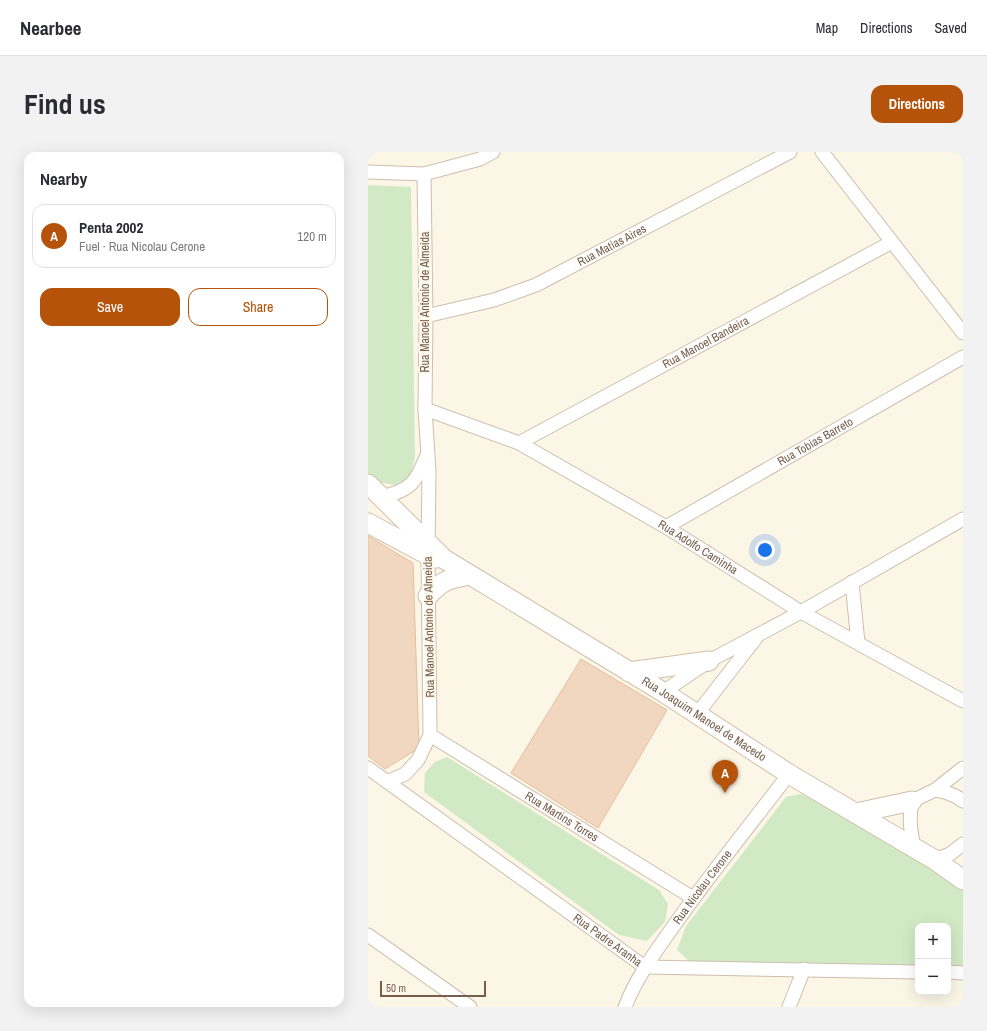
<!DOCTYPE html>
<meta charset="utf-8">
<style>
body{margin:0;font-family:"Archivo Narrow",sans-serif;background:#f2f2f3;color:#2b2b33}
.controls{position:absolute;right:12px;bottom:12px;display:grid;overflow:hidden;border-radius:8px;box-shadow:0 4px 16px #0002}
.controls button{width:36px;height:36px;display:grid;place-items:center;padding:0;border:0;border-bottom:1px solid #e1e1e2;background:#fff;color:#2b2b33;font:20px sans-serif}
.scale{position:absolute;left:12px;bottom:10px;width:106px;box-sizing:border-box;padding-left:4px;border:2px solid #755e4b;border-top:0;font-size:11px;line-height:14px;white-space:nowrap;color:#755e4b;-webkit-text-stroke:3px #fff9ed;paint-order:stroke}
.you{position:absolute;left:397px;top:398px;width:14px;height:14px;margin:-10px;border:3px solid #fff;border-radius:50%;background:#1a73e8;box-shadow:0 0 0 6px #1a73e833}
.badge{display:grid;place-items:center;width:26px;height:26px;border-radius:50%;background:#b45309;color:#fff;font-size:13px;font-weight:700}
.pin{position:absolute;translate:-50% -33px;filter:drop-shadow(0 1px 2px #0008)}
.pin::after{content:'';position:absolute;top:21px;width:14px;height:12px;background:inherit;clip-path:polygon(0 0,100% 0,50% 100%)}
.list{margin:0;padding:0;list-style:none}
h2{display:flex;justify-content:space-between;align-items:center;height:52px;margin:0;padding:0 16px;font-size:17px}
h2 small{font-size:13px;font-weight:400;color:#7c7c81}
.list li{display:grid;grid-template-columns:26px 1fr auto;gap:12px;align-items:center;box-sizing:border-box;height:64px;margin:0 8px 8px;padding:0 8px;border:1px solid #e1e1e2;border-radius:12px}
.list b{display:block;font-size:15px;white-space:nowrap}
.list p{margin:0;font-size:13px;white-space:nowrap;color:#7c7c81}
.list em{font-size:13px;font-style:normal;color:#7c7c81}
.actions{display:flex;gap:8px;padding:12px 16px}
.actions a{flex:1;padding:9px 0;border:1px solid #b45309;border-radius:12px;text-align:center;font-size:14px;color:#b45309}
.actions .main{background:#b45309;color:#fff}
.map{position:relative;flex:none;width:595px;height:855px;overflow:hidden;border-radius:12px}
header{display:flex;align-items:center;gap:24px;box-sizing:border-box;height:56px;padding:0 20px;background:#fff;border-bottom:1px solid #e1e1e2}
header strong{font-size:19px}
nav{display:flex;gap:22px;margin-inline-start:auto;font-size:14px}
.intro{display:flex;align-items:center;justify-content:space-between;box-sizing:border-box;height:96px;padding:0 24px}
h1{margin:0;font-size:28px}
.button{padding:10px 18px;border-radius:12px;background:#b45309;color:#fff;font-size:14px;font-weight:700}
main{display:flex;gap:24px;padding:0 24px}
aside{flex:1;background:#fff;border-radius:12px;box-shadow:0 4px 16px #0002}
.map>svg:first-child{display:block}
.green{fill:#d1eac5}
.building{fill:#f1d7bf;stroke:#e3bf9f}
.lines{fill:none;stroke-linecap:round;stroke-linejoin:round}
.street-casing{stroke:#cebead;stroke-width:15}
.secondary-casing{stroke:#d1bfaa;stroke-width:21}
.street{stroke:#fff;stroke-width:13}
.secondary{stroke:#fff;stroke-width:19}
.labels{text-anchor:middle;stroke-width:4;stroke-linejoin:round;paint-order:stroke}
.street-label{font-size:12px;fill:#755e4b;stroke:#fff9ed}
</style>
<header>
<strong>Nearbee</strong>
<nav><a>Map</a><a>Directions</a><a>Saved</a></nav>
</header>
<div class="intro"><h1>Find us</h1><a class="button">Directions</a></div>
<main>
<aside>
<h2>Nearby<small></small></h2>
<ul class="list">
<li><span class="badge">A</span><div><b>Penta 2002</b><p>Fuel · Rua Nicolau Cerone</p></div><em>120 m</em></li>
</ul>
<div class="actions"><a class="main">Save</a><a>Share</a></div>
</aside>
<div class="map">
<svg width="595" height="855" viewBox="0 0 595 855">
<rect width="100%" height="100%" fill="#fcf6e7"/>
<!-- green -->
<g class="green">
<polygon points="0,33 43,35 47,306 41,326 27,333 4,329 0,325"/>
<polygon points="79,605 291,738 300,752 297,770 279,789 251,783 56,640 57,621 67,610"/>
<polygon points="433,642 454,651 595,736 595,814 580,814 580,774 550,774 550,813 322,810 309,798 318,774 418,645"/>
</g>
<!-- building -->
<g class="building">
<polygon points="0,384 45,411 51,596 17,617 0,604"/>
<polygon points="213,507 299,558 230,676 143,621"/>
</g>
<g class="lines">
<!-- street casing -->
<g class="street-casing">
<g id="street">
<polyline points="454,0 595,181"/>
<polyline points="0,20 56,22 112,7 125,0"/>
<path id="s1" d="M58 164 126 148 168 133 422 0"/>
<path id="s2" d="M57 257 151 291 298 375 433 460 595 549"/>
<path id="s3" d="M151 291 524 90"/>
<path d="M13 345C44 338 47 331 59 303"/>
<path id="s4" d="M298 375 595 205"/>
<polyline points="484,430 490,491"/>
<polyline points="295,540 341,509 433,460 595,367"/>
<polyline points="329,562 388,486"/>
<path id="s5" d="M62 583 325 746"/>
<path id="s6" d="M0 616 277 815 550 820"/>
<polyline points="19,630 37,622 50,608 62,583 60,403 61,319 57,257 58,164 56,22"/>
<path d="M567 638C577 640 586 642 595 649"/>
<path d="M546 695C542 676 541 668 544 649L567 638 595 616"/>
<polyline points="567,708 582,702 595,692"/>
<polyline points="0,783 102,855"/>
<polyline points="580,820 595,821"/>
<path id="s7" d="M257 855C269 824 288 799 307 772 343 721 383 672 421 622"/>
<polyline points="421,855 436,817"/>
</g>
</g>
<!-- secondary casing -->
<g class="secondary-casing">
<g id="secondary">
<path id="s8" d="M0 332 76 407 295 540 421 622 567 708 595 728"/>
<polyline points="0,371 60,403 69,406"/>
<path d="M60 444C74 428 81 427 102 423"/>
<polyline points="261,520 341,509"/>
<polyline points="488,661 544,649"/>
</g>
</g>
<!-- street -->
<use href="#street" class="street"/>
<!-- secondary -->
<use href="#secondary" class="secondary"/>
</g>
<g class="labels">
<!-- street labels -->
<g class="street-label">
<text dy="4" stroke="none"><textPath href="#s1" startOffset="200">Rua Matias Aires</textPath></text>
<text transform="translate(57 150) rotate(-90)" y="4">Rua Manoel Antonio de Almeida</text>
<text dy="4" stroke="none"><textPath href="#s3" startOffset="212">Rua Manoel Bandeira</textPath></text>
<text dy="4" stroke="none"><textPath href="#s4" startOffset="172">Rua Tobias Barreto</textPath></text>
<text dy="4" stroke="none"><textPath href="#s2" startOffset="307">Rua Adolfo Caminha</textPath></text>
<text transform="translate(61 475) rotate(-91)" y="4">Rua Manoel Antonio de Almeida</text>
<text dy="4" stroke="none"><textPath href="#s8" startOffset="412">Rua Joaquim Manoel de Macedo</textPath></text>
<text dy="4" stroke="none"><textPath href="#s5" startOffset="155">Rua Martins Torres</textPath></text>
<text dy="4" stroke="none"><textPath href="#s7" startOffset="143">Rua Nicolau Cerone</textPath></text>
<text dy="4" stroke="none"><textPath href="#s6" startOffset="295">Rua Padre Aranha</textPath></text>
</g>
</g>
</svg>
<div class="controls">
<button>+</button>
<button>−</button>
</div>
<div class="scale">50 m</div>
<div class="you"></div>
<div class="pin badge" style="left:357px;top:641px">A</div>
</div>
</main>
